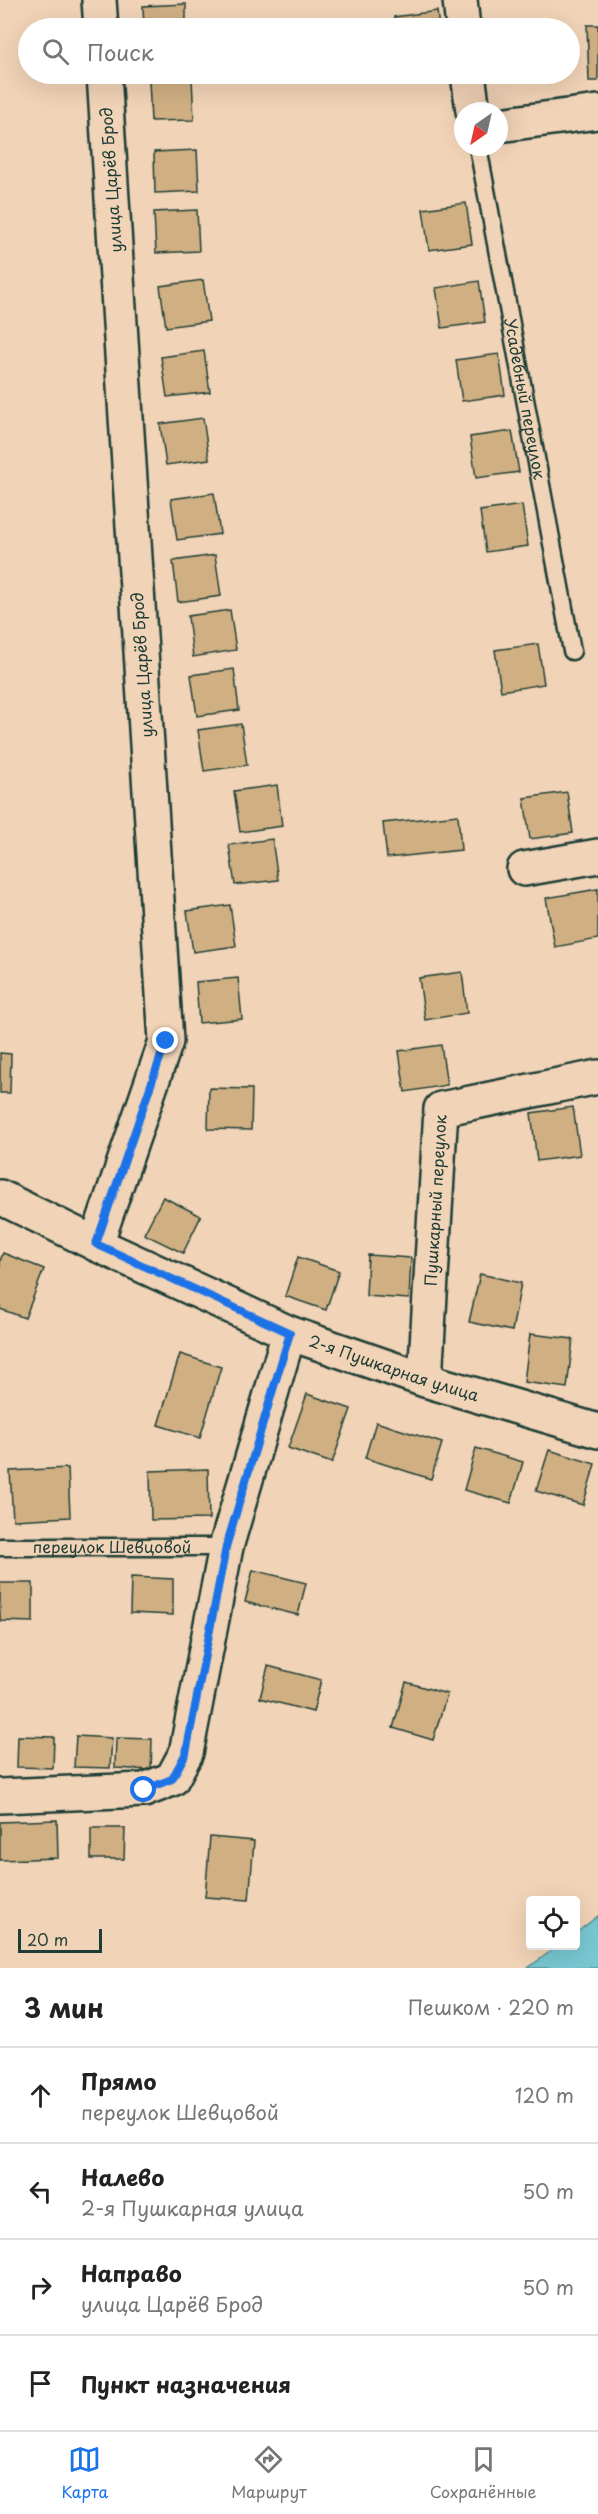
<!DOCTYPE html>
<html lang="ru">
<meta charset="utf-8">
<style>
body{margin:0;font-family:"Playpen Sans",sans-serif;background:#f6f6f6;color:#222}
.controls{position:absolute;right:18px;bottom:18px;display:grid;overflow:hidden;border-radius:6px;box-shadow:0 6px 24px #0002}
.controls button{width:54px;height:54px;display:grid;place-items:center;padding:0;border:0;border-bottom:2px solid #e0e0e0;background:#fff;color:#222;font:30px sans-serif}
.compass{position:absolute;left:454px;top:102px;width:54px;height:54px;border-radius:50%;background:#fff;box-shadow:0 6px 24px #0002;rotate:214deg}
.scale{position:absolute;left:18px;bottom:15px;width:84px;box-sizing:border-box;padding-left:6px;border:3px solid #1f3d34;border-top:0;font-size:16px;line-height:21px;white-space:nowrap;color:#1f3d34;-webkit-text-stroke:4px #f1d3b7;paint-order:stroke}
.stop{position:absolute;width:18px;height:18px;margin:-14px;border:4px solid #1a73e8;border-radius:50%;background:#fff}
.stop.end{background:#1a73e8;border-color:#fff;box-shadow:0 2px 6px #0008}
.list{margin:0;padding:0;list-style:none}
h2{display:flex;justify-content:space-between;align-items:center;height:78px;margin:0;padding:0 24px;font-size:26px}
h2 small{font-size:20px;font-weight:400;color:#767676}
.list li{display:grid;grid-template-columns:39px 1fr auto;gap:18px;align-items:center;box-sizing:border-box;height:96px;padding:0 24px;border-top:2px solid #e0e0e0}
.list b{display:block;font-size:22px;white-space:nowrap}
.list p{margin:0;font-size:20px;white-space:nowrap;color:#767676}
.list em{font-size:20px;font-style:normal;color:#767676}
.icon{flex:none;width:33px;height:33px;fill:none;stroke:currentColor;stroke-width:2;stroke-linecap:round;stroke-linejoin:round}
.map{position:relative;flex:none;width:598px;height:1968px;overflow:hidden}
.search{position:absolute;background:#fff;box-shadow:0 6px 24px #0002;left:18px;right:18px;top:18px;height:66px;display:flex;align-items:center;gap:15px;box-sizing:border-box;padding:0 21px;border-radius:33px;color:#767676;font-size:22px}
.sheet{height:462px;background:#fff}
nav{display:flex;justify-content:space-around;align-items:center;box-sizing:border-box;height:84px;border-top:2px solid #e0e0e0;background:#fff;font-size:16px;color:#767676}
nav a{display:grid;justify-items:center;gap:3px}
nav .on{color:#1a73e8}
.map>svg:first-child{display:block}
.water{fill:#78c8d2;stroke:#549093;stroke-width:1.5}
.building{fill:#d0b083;stroke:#1f3d34;stroke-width:1.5}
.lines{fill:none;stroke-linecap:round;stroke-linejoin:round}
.lane-casing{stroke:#1f3d34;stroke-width:21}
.street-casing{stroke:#1f3d34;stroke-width:38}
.secondary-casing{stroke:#1f3d34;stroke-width:38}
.lane{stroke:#f1d3b7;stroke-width:16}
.street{stroke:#f1d3b7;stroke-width:33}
.secondary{stroke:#f1d3b7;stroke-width:33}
.route{stroke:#1a73e8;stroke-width:8}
.labels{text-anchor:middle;stroke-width:4.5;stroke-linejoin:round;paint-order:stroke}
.street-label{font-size:16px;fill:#1f3d34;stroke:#f1d3b7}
</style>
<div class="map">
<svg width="598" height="1968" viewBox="0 0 598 1968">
<rect width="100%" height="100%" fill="#f1d3b7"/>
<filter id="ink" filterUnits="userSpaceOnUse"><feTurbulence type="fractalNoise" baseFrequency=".0167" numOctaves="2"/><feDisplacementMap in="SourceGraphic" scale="12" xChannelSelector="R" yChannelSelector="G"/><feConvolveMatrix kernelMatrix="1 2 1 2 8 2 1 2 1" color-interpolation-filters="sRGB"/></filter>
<g filter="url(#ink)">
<!-- water -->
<polygon class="water" points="598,1916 598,1968 528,1968 558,1946 576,1946 576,1933"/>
<!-- building -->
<g class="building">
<polygon points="186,4 186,28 144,28 143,6"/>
<polygon points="437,11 439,28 395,28 394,17"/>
<polygon points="587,25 598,25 598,81 589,81"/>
<polygon points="192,79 194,120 151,121 149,80"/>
<polygon points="197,150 199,191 155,193 154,152"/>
<polygon points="466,203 472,244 429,250 423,209"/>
<polygon points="197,210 199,251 156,253 154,212"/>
<polygon points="203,280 209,321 166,327 160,286"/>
<polygon points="479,281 485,322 442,328 436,288"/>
<polygon points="204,351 210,392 167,397 161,357"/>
<polygon points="499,354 505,395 462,401 456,360"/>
<polygon points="203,418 209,459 166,465 160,424"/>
<polygon points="512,431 519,472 476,478 470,437"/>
<polygon points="214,493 220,534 177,540 171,499"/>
<polygon points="522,505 528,546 486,552 480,511"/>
<polygon points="215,555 221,596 178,602 173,561"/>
<polygon points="230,610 236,650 193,657 188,616"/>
<polygon points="538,644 544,684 501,691 495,650"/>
<polygon points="234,669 239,710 197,716 191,675"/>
<polygon points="241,724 247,765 204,771 198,730"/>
<polygon points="277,785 282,826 240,832 234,791"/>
<polygon points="567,792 573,833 530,839 524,798"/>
<polygon points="458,815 461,850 387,858 383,823"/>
<polygon points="272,839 278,880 235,885 229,845"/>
<polygon points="598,889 598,939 555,947 546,898"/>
<polygon points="230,905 236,946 193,952 187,911"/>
<polygon points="462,972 467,1013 425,1020 419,978"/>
<polygon points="238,978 242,1019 199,1023 196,982"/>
<polygon points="441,1045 447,1085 405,1092 399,1051"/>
<polygon points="0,1053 11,1054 10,1093 0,1093"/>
<polygon points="209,1088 252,1089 251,1130 208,1129"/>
<polygon points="573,1107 580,1155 537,1161 531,1113"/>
<polygon points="163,1197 201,1216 183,1253 144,1234"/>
<polygon points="3,1253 44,1269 25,1318 0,1309 0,1261"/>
<polygon points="368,1255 411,1258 409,1299 366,1296"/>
<polygon points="298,1257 339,1271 326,1310 285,1296"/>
<polygon points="480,1274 521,1283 512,1331 469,1322"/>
<polygon points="530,1334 573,1339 567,1388 524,1382"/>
<polygon points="180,1354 221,1367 200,1438 158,1425"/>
<polygon points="307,1394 351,1409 332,1463 288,1448"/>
<polygon points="376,1422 442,1443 431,1479 365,1458"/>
<polygon points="476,1448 523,1462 511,1503 464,1490"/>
<polygon points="549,1450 595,1464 583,1505 536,1491"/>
<polygon points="68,1468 70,1517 13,1520 10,1471"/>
<polygon points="208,1469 209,1519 151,1520 150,1471"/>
<polygon points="253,1570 306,1583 298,1615 245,1602"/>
<polygon points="131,1577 173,1579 173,1615 130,1613"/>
<polygon points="0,1583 33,1583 33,1622 0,1621"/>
<polygon points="268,1666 321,1680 313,1712 260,1698"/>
<polygon points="406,1682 447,1694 433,1740 393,1728"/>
<polygon points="18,1736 54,1737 53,1768 17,1767"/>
<polygon points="76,1736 112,1738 110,1768 74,1767"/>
<polygon points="116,1738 152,1739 151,1770 115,1768"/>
<polygon points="57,1820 58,1858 0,1860 0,1822"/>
<polygon points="91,1828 125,1828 124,1859 91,1859"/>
<polygon points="210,1837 254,1841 249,1900 205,1897"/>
</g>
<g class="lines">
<!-- lane casing -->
<g class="lane-casing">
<g id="lane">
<path id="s1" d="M478 147 572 651"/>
<path id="s2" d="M0 1547H226"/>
</g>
</g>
<!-- street casing -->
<g class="street-casing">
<g id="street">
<polyline points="99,0 101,28"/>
<polyline points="460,0 463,28"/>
<polyline points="468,74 473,111"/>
<polyline points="499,125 598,112"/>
<polyline points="524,869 598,856"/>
<polyline points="96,1244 166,1041 104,74"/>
<path id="s3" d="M425 1380 441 1109 598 1077"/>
<polyline points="0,1796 144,1790 172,1779 186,1753 226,1547 289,1333"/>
</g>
</g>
<!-- secondary casing -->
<g class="secondary-casing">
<g id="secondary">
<path id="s4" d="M0 1197 96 1244 289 1333 425 1380 598 1431"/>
</g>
</g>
<!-- lane -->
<use href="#lane" class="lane"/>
<!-- street -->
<use href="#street" class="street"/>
<!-- secondary -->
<use href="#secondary" class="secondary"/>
</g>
</g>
<g class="lines" filter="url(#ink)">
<!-- route -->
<polyline class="route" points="144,1790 172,1779 186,1753 226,1547 290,1333 96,1244 166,1041"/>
</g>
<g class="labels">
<!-- street labels -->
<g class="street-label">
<text transform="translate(111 180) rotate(-94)" y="6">улица Царёв Брод</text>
<text dy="6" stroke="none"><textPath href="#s1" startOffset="256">Усадебный переулок</textPath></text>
<text transform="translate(142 665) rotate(-94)" y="6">улица Царёв Брод</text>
<text dy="6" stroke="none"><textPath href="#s3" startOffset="180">Пушкарный переулок</textPath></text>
<text dy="6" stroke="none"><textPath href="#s4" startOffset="430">2-я Пушкарная улица</textPath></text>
<text dy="6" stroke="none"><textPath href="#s2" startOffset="112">переулок Шевцовой</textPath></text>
</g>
</g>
</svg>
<div class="controls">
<button><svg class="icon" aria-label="locate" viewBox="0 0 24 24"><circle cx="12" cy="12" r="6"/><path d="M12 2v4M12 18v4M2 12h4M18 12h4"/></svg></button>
</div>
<svg class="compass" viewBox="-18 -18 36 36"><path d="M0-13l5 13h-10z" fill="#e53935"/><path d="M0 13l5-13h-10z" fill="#767676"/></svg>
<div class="scale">20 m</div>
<div class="stop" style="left:144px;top:1790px"></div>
<div class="stop end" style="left:166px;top:1041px"></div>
<div class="search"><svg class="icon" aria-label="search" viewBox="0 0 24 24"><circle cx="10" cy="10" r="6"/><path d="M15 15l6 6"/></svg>Поиск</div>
</div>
<section class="sheet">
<h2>3 мин<small>Пешком · 220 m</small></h2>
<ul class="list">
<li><svg class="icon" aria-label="ahead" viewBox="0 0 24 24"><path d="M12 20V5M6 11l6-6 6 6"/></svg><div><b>Прямо</b><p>переулок Шевцовой</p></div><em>120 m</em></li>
<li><svg class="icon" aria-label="left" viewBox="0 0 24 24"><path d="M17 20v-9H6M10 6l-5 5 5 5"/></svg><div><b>Налево</b><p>2-я Пушкарная улица</p></div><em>50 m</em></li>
<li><svg class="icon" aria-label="right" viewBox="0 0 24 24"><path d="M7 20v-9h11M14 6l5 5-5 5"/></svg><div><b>Направо</b><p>улица Царёв Брод</p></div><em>50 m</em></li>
<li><svg class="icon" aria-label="arrive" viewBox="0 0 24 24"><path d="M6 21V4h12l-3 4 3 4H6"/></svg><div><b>Пункт назначения</b></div></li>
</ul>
</section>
<nav>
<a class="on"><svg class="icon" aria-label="map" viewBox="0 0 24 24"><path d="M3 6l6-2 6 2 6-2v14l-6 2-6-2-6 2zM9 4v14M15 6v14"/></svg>Карта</a>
<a><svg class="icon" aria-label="directions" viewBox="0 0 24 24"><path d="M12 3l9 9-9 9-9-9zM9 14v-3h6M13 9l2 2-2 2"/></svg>Маршрут</a>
<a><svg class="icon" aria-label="saved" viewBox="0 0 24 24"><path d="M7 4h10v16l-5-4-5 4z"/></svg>Сохранённые</a>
</nav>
